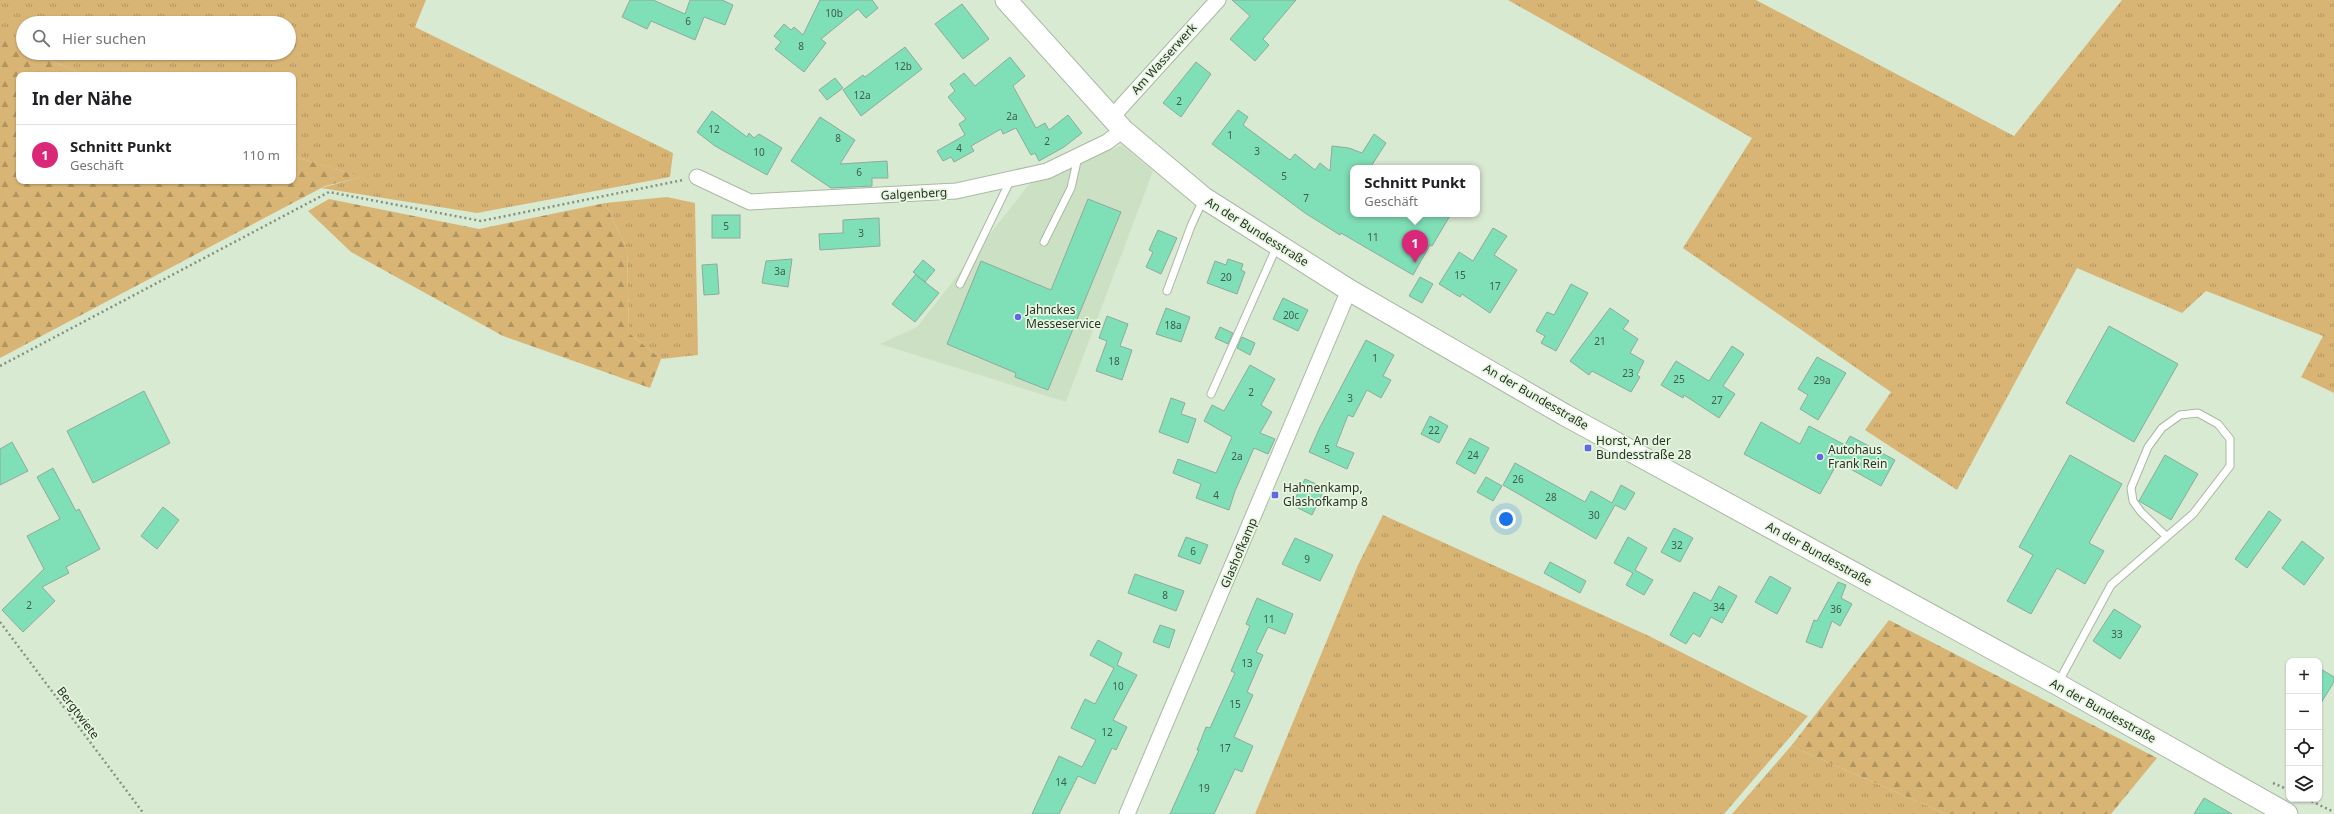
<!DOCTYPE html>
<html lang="de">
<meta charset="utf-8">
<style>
body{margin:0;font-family:"Noto Sans",sans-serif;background:#f2f2f2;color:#202124}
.controls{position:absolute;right:12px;bottom:12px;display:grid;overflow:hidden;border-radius:8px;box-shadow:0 1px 3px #0004}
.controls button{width:36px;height:36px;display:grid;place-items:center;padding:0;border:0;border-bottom:1px solid #e0e0e0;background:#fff;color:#202124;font:20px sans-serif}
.you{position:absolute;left:1506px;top:519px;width:14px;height:14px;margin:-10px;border:3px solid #fff;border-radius:50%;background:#1a73e8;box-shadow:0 0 0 6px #1a73e833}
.badge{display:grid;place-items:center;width:26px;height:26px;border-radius:50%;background:#db2777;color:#fff;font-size:13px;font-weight:700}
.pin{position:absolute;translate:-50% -33px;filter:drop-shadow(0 1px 2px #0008)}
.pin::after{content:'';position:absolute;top:21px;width:14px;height:12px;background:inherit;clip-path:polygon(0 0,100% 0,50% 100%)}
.popup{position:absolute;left:1350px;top:165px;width:130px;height:52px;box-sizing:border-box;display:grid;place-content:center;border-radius:8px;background:#fff;filter:drop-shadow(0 1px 3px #0005);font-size:13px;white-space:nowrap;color:#757577}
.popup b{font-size:15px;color:#202124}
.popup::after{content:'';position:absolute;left:50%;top:100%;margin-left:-8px;border:8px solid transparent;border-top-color:#fff}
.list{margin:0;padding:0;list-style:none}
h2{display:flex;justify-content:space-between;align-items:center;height:52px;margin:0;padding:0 16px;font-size:17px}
h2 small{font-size:13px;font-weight:400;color:#757577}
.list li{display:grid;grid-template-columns:26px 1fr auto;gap:12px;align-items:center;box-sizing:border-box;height:60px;padding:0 16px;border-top:1px solid #e0e0e0}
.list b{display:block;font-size:15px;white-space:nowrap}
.list p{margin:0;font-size:13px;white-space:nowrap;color:#757577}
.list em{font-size:13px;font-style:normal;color:#757577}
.icon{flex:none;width:22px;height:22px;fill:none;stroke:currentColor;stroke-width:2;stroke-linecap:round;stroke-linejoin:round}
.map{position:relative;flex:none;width:2334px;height:814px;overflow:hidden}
.search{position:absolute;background:#fff;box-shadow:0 1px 3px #0004;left:16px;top:16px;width:280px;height:44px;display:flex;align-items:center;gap:10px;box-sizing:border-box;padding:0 14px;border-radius:22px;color:#757577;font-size:15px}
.panel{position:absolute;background:#fff;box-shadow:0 1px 3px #0004;left:16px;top:72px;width:280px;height:112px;border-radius:8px}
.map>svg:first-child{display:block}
.built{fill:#cce1c4}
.grass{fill:url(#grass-tufts)}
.forest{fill:url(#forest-firs)}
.building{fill:#7fdfb7;stroke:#8eaa9d}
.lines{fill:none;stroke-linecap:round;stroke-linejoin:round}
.service-casing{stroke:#a9b9a3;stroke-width:9}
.minor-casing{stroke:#a9b9a3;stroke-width:17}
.secondary-casing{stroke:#a9b9a3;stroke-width:23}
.path{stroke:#859080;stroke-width:2.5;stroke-dasharray:2 3;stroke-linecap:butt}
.service{stroke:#fff;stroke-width:7}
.minor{stroke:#fff;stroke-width:15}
.secondary{stroke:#fff;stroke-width:21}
.poi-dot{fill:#6268e1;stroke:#e6f7e0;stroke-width:1.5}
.labels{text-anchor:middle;stroke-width:3.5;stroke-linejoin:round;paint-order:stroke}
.number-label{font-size:10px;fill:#405c4c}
.street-label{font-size:12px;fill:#2b3128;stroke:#e6f7e0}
.poi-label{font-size:12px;fill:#2b3128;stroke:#e6f7e0;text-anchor:start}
</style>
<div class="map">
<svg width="2334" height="814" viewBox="0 0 2334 814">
<defs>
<pattern id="grass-tufts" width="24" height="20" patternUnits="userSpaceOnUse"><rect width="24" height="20" fill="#d9b575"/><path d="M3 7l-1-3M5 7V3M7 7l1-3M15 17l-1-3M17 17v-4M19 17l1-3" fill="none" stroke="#b09460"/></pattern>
<pattern id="forest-firs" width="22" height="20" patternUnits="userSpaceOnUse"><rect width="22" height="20" fill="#d9b575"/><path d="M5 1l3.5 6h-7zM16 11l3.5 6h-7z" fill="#b09460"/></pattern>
</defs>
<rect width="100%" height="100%" fill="#d9ead3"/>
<!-- built -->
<polygon class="built" points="1122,145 1153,171 1066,402 880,344 917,327 1033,179 1049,175"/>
<!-- grass -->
<g class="grass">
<polygon points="0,0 426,0 415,27 673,153 670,177 477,213 321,188 361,177 299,158 293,161 293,75 85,75 33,53 289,53 289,23 23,23 23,49 0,38"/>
<polygon points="1508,0 1756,0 2014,136 2122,0 2334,0 2334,393 2301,377 2323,336 2206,291 2182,313 2077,268 1957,490 1865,430 1891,392 1683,248 1752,138"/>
<polygon points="667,197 695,203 698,355 661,359 629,333 627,249 605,203"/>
<polygon points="1383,515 1649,636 1808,716 1724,814 1255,814 1358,565"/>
<polygon points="1791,746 1946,814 1732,814"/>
</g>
<!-- forest -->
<g class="forest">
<polygon points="0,37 23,49 23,53 33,53 85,75 19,75 19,181 293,181 293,161 299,158 362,177 325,186 0,358"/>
<polygon points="329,199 479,229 605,203 627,249 629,333 661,359 650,388 503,336 351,252 308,211"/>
<polygon points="1889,620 2157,758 2111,814 1946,814 1791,746"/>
</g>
<!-- building -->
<g class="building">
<polygon points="630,0 653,0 685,14 690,0 722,0 733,5 725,25 704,17 695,40 651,21 647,29 622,17"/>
<polygon points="820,0 872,0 878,8 866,18 858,9 821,39 826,43 804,72 775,49 781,42 774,36 784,24 791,30 794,27 803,35"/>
<polygon points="1232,0 1296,0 1263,39 1269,45 1255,61 1230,39 1250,16"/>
<polygon points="962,4 989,39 963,59 935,24"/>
<polygon points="905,47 922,69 861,116 843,90 863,75 865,77"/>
<polygon points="1010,57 1025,76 1013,86 1036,128 1045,123 1049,130 1068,115 1082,133 1064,147 1039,161 1035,153 1031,155 1016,128 1003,134 1001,129 971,146 974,151 954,162 951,157 943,161 937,151 965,135 959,124 966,119 948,97 955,91 950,84 964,73 975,86"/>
<polygon points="1196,62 1211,74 1181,117 1163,103"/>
<polygon points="835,78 843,88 827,100 819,90"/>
<polygon points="1238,110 1248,117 1243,125 1290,160 1295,154 1315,170 1320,163 1330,171 1332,146 1349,148 1362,153 1374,134 1386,143 1370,168 1353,168 1353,214 1451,214 1432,246 1430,245 1413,275 1341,233 1340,235 1305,213 1212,144"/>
<polygon points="712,111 747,137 749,133 754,138 759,134 782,148 767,175 715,146 697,132"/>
<polygon points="820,117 855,140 840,164 887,161 888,178 872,178 872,186 831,188 791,161"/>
<polygon points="1088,199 1121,212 1048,390 1015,377 1016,373 947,344 981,261 1051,290"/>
<rect x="712" y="215" width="28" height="23"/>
<polygon points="879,218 880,246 820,250 819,234 843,233 843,220"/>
<polygon points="1493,228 1507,236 1494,255 1517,270 1490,313 1462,294 1460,297 1439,284 1459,252 1473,261"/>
<polygon points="1158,230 1177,238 1161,274 1146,267 1153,252 1149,250"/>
<polygon points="792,259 788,287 762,283 766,261"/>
<polygon points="1228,259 1243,264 1241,270 1245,272 1237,294 1207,283 1215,261 1226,265"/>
<polygon points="923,260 935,270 925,282 916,275 939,293 915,322 892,304 916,274 913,272"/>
<polygon points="717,264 719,294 704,295 702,265"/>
<polygon points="1420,277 1433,284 1422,303 1409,296"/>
<polygon points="1571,284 1588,293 1556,351 1541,343 1545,336 1536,331 1547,312 1554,315"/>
<polygon points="1283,298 1308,310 1298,331 1273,319"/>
<polygon points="1166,308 1190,317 1181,342 1156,334"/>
<polygon points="1610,308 1629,321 1623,329 1638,339 1630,353 1644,361 1637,375 1640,377 1631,392 1592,371 1589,375 1570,361"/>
<polygon points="1107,316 1128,324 1120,346 1132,350 1122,380 1096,371 1107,341 1099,338"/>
<polygon points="2109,326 2178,364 2134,442 2066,403"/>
<polygon points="1220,327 1233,333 1228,344 1215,338"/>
<polygon points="1242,337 1255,343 1250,355 1237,348"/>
<polygon points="1366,340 1394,355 1383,376 1391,380 1381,398 1367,390 1353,417 1348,415 1336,446 1354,453 1347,469 1309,452 1320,427"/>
<polygon points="1732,346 1744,354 1723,386 1735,394 1719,418 1684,395 1683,398 1661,385 1676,361 1709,381"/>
<polygon points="1817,357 1846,373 1818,420 1800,409 1808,395 1798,389"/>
<polygon points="1250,365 1275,379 1261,405 1272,412 1260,433 1275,439 1268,454 1254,448 1235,491 1229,510 1196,498 1201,484 1173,473 1178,459 1216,473 1232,437 1204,421 1212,405 1224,411"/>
<polygon points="144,391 170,443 93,483 67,431"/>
<polygon points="1171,398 1185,403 1181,414 1196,419 1188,443 1159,432"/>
<polygon points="1430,416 1448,426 1439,443 1421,434"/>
<polygon points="1761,422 1800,444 1809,426 1845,445 1850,436 1895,460 1881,486 1838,462 1820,494 1744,454"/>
<polygon points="1470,438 1489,448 1475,474 1456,463"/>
<polygon points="12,442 28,471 0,485 0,449"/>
<polygon points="2070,455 2122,484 2089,543 2104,551 2085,584 2057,568 2031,614 2007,601 2033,555 2019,547"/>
<polygon points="2165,455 2198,474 2171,520 2139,501"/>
<polygon points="1515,463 1585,502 1591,491 1612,503 1621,485 1635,493 1625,510 1615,505 1596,539 1503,485"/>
<polygon points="53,468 76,511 79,509 100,549 66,567 69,573 42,587 55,601 23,632 2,610 44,569 27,536 60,519 37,477"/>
<polygon points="1486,477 1502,486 1493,501 1477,492"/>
<polygon points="1305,479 1325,488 1312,515 1292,505"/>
<polygon points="163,507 179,520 157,549 141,536"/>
<polygon points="2269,511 2281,520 2247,568 2235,559"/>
<polygon points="1674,528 1693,538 1680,562 1661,552"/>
<polygon points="1186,537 1208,545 1200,564 1178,556"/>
<polygon points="1628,537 1647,548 1635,570 1653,580 1644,595 1626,585 1633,573 1614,563"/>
<polygon points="1295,538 1333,555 1320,581 1282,564"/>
<polygon points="2302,541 2324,558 2304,585 2282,568"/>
<polygon points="1550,562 1586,581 1580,593 1544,573"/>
<polygon points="1135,574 1184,591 1176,611 1128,593"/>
<polygon points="1770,576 1791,588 1777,614 1755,602"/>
<polygon points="1838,582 1846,585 1841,598 1852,604 1840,626 1832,621 1822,648 1806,642 1814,620 1817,621"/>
<polygon points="1719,586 1737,596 1722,623 1711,617 1700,637 1693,633 1686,644 1670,635 1694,592 1711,601"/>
<polygon points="1257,598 1293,614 1285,634 1268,627 1256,652 1263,655 1247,692 1253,695 1234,737 1253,746 1242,772 1235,769 1214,814 1170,814 1199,750 1197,750 1206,727 1210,728 1235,673 1231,671 1250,626 1246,624"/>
<polygon points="2114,609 2141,626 2120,659 2093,641"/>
<polygon points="1160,625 1175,630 1169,648 1153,642"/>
<polygon points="1098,640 1122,653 1117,665 1137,675 1113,720 1127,727 1116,750 1112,748 1095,784 1078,776 1059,814 1032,814 1059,756 1082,767 1096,740 1071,728 1085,699 1095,704 1114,668 1090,655"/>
<polygon points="2319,668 2334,677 2334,682 2319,706"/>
<polygon points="2204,798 2232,814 2194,814"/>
</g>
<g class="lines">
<!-- service casing -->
<g class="service-casing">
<g id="service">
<polyline points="1044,242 1071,188 1078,157"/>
<polyline points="960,284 1011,179"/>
<polyline points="1167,291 1191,226 1203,200"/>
<polyline points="1211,394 1277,246"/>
<polyline points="2058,683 2111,585 2193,514 2230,466 2230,439 2218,424 2198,413 2180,415 2162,428 2148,447 2131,488 2133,501 2141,512 2166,536"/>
</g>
</g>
<!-- minor casing -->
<g class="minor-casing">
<g id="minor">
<polyline points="1111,118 1218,0"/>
<polyline points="697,177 750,202 956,191 1047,171 1107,142 1123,130"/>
<polyline points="1127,814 1349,290"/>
</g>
</g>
<!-- secondary casing -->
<g class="secondary-casing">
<polyline id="secondary" points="1006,0 1123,130 1204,198 1349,290 1565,415 2057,684 2287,814"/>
</g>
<!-- path -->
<g class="path">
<polyline points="0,366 329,192 481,221 683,180"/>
<polyline points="0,622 144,814"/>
<polyline points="2273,783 2289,790"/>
<polyline points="2307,799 2334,812"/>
</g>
<!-- service -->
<use href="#service" class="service"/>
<!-- minor -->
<use href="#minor" class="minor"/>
<!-- secondary -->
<use href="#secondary" class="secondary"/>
</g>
<!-- markers -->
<g class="poi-dot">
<circle cx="1018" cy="317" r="4"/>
<rect x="1584" y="444" width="8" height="8" rx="2"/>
<circle cx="1820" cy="457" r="4"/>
<rect x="1271" y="491" width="8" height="8" rx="2"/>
</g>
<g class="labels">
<!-- number labels -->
<g class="number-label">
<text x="834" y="17">10b</text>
<text x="688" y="25">6</text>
<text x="801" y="50">8</text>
<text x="903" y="70">12b</text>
<text x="862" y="99">12a</text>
<text x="1179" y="105">2</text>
<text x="1012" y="120">2a</text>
<text x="714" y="133">12</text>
<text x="1230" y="139">1</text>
<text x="838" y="142">8</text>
<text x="1047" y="145">2</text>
<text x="959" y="152">4</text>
<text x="1257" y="155">3</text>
<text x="759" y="156">10</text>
<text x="859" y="176">6</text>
<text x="1284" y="180">5</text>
<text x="1306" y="202">7</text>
<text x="726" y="230">5</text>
<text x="861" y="237">3</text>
<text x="1373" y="241">11</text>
<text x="780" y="275">3a</text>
<text x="1460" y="279">15</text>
<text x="1226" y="281">20</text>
<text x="1495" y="290">17</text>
<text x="1291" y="319">20c</text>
<text x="1173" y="329">18a</text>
<text x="1600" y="345">21</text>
<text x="1375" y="362">1</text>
<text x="1114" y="365">18</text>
<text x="1628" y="377">23</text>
<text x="1679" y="383">25</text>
<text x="1822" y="384">29a</text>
<text x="1251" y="396">2</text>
<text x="1350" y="402">3</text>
<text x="1717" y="404">27</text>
<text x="1434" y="434">22</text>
<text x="1327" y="453">5</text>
<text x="1473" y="459">24</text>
<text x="1237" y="460">2a</text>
<text x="1518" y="483">26</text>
<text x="1216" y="499">4</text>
<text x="1551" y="501">28</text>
<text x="1594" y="519">30</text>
<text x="1677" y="549">32</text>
<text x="1193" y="555">6</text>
<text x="1307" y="563">9</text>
<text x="1165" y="599">8</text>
<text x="29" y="609">2</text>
<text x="1719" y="611">34</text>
<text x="1836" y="613">36</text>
<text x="1269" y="623">11</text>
<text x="2117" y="638">33</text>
<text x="1247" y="667">13</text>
<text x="1118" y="690">10</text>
<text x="1235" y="708">15</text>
<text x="1107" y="736">12</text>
<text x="1225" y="752">17</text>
<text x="1061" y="786">14</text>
<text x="1204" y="792">19</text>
</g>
<!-- street labels -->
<g class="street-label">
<text transform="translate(1164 59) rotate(-48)" y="4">Am Wasserwerk</text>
<text transform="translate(914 194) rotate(-3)" y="4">Galgenberg</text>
<text transform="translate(1257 232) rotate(32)" y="4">An der Bundesstraße</text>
<text transform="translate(1536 397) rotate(30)" y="4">An der Bundesstraße</text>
<text transform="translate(1239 553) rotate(-67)" y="4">Glashofkamp</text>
<text transform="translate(1819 554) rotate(29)" y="4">An der Bundesstraße</text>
<text transform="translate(2103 711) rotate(29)" y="4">An der Bundesstraße</text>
<text transform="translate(78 713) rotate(53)" y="4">Bergtwiete</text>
</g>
<!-- poi labels -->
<g class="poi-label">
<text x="1026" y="314">Jahnckes<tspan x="1026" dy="14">Messeservice</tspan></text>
<text x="1596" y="445">Horst, An der<tspan x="1596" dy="14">Bundesstraße 28</tspan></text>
<text x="1828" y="454">Autohaus<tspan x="1828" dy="14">Frank Rein</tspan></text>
<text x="1283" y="492">Hahnenkamp,<tspan x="1283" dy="14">Glashofkamp 8</tspan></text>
</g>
</g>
</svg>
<div class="controls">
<button>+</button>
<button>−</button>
<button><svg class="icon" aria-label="locate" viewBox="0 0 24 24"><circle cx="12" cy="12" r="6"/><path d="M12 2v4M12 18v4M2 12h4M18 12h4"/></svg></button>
<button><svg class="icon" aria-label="layers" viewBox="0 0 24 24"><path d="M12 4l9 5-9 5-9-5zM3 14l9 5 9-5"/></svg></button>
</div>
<div class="you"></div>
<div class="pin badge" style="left:1415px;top:263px">1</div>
<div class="popup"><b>Schnitt Punkt</b>Geschäft</div>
<div class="search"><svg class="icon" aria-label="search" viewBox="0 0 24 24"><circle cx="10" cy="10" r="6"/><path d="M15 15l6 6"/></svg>Hier suchen</div>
<section class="panel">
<h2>In der Nähe<small></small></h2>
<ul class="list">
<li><span class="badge">1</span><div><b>Schnitt Punkt</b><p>Geschäft</p></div><em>110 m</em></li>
</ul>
</section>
</div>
